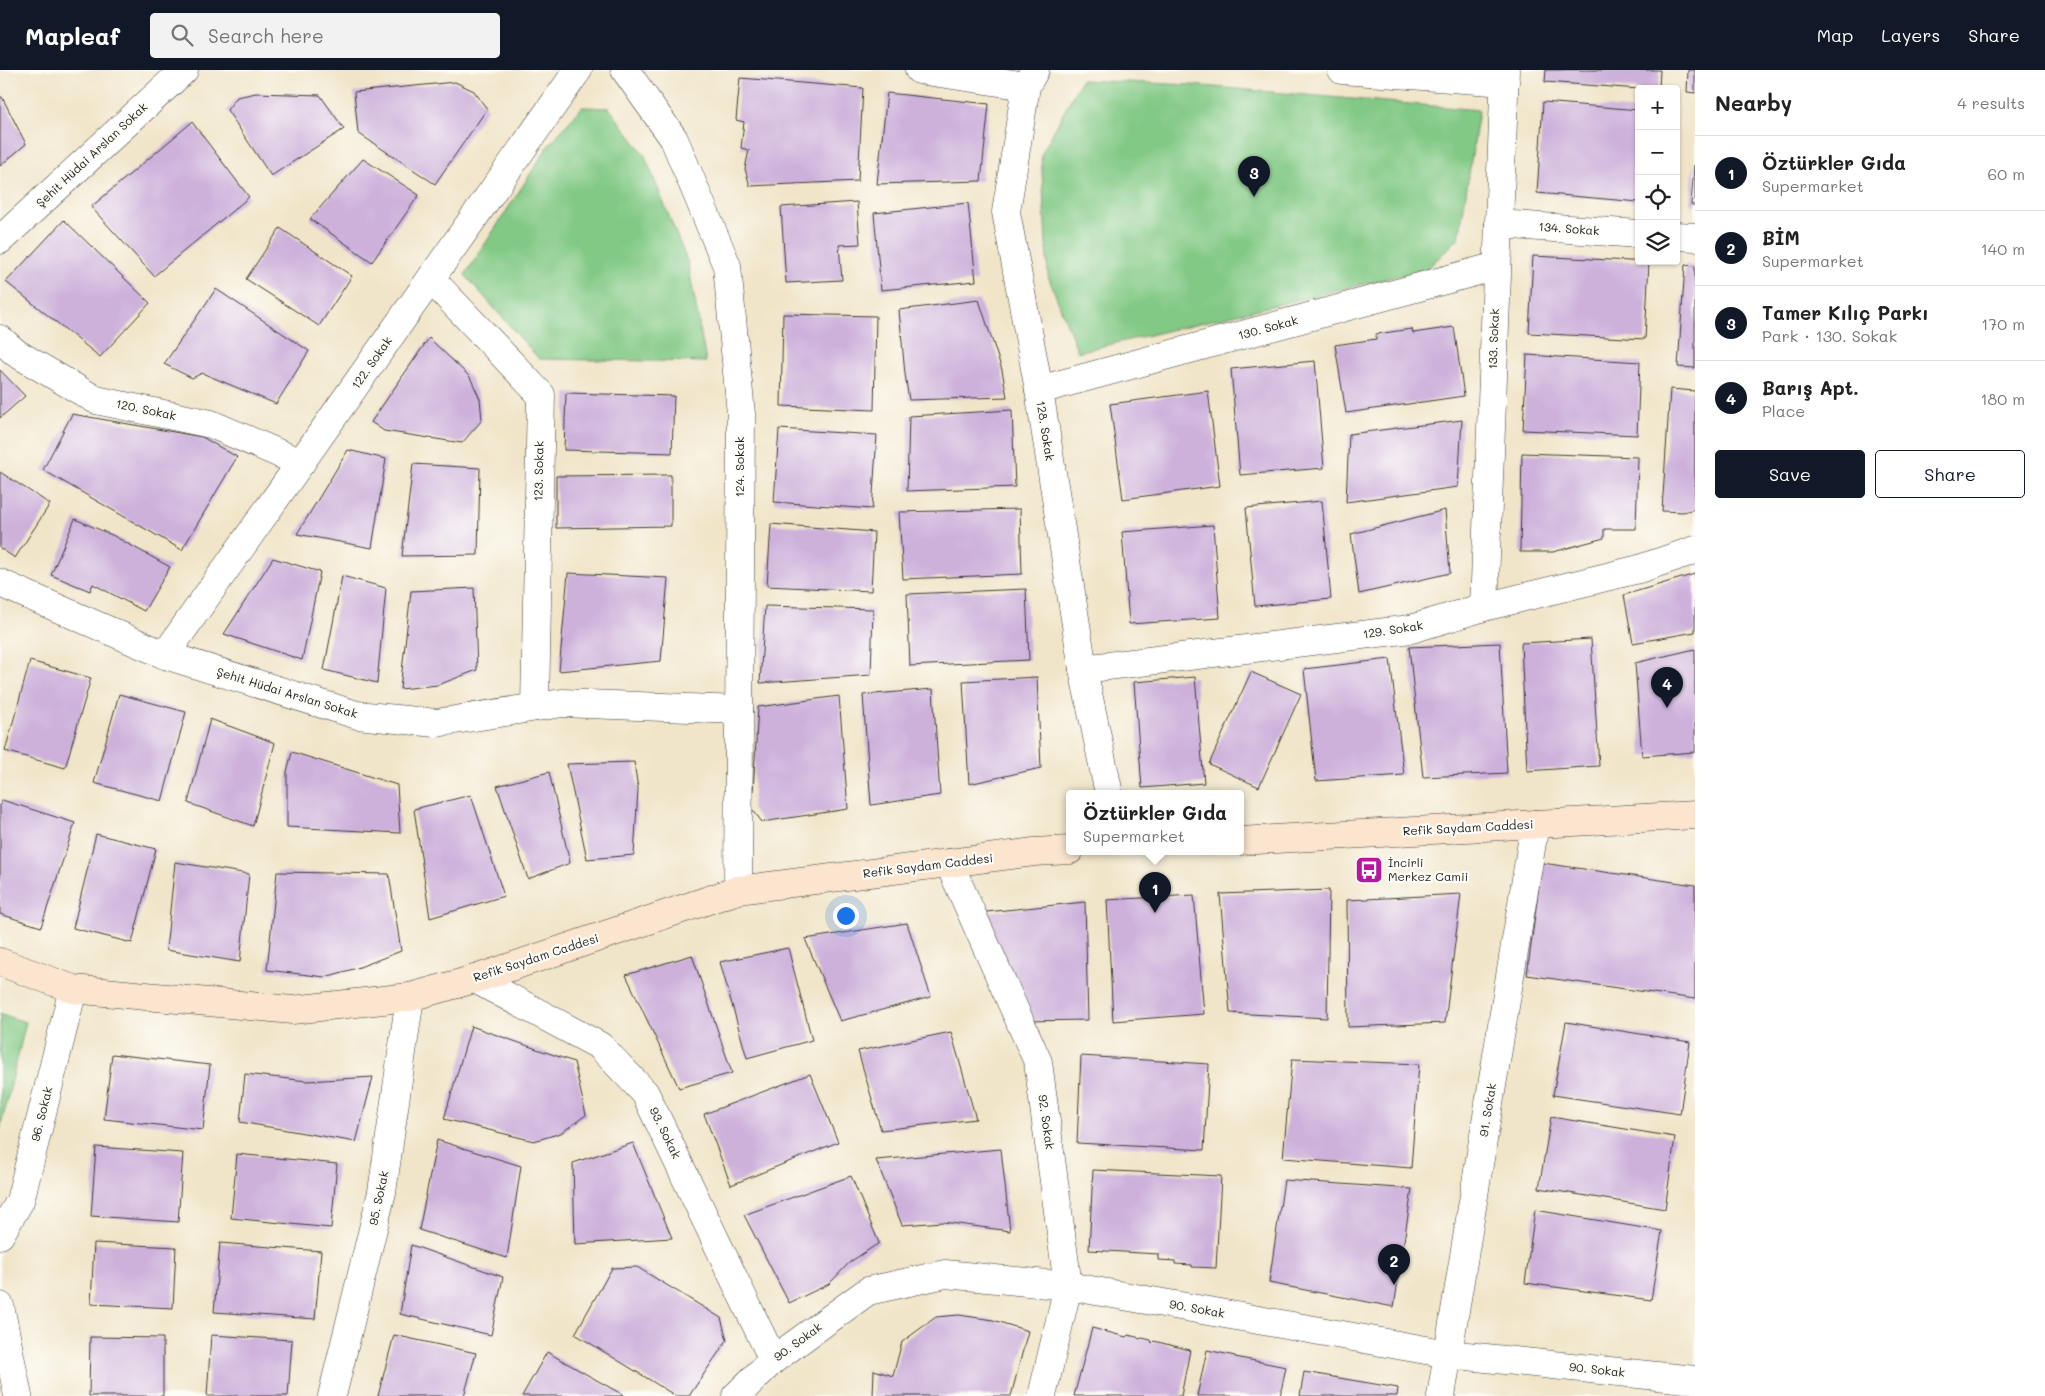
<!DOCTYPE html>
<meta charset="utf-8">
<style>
body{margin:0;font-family:Mali,sans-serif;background:#f2f2f2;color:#222}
.controls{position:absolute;right:15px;top:15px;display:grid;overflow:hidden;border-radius:5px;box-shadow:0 1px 4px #0004}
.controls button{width:45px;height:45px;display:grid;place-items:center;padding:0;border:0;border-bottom:1px solid #e0e0e0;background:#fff;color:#222;font:25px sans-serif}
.you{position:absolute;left:845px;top:845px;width:18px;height:18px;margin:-12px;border:4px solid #fff;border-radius:50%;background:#1a73e8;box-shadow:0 0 0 8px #1a73e833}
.badge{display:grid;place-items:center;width:32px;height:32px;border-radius:50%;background:#111827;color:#fff;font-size:16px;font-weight:700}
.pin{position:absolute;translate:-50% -41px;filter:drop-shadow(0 1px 2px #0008)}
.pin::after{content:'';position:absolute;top:26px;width:18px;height:15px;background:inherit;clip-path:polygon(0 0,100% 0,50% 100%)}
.popup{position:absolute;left:1066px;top:720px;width:178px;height:65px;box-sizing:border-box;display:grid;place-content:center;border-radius:5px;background:#fff;filter:drop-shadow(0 1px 4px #0005);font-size:16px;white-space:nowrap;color:#767676}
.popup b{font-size:19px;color:#222}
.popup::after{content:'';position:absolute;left:50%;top:100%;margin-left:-10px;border:10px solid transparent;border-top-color:#fff}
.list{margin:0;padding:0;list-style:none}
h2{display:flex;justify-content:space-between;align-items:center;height:65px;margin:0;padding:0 20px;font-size:21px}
h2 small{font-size:16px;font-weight:400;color:#767676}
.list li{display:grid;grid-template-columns:32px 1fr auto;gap:15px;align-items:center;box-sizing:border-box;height:75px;padding:0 20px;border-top:1px solid #e0e0e0}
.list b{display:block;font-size:19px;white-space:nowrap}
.list p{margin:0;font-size:16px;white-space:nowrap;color:#767676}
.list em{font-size:16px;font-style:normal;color:#767676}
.actions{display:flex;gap:10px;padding:15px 20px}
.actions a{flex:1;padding:11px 0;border:1px solid #111827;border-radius:5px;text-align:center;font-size:18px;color:#111827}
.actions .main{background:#111827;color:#fff}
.icon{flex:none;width:28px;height:28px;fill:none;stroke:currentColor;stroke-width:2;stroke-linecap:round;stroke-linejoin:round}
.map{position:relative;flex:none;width:1695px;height:1326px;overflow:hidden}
header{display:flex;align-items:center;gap:30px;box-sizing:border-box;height:70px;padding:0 25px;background:#111827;color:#fff}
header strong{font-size:24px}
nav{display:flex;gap:28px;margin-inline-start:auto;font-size:18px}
.search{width:350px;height:45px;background:#f2f2f2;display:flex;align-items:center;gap:12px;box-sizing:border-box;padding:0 18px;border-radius:5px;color:#767676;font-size:19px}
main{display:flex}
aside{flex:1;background:#fff}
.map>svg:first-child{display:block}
.green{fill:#82c985;stroke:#4f7250}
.building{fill:#cdb1db}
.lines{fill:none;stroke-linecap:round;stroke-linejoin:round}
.street-casing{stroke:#3c3a36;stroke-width:29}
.secondary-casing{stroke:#3c3a36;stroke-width:29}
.street{stroke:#fff;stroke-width:28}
.secondary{stroke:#fbe5cf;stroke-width:28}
.labels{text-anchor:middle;stroke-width:4.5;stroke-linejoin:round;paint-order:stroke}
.street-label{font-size:12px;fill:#1c1c1c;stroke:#fdfcf7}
.poi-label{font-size:12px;fill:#1c1c1c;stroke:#fdfcf7;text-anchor:start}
</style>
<header>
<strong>Mapleaf</strong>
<div class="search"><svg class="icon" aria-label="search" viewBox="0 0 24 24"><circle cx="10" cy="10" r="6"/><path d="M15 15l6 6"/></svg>Search here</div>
<nav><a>Map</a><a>Layers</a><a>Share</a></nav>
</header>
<main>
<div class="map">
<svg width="1695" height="1326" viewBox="0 0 1695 1326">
<rect width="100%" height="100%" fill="#fdfcf7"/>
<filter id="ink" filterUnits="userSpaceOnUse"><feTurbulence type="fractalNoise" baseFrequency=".02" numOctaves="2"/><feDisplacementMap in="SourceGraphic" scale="10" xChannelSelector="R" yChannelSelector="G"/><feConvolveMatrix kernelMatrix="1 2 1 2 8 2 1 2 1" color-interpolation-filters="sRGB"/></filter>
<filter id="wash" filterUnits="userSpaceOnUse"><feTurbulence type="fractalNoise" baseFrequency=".0096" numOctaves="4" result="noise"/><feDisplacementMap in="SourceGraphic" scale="20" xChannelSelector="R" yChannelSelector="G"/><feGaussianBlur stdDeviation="1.12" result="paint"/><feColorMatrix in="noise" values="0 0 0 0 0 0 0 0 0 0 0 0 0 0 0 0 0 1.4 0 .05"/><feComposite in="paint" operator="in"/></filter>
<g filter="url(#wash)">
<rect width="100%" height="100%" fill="#f1e5c9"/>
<!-- green -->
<g class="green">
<polygon points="1081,10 1191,15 1479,40 1459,168 1427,199 1078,282 1048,206 1041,85"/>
<polygon points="582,37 609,38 644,84 688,193 706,292 539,289 465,205 549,75"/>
<polygon points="0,944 26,952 0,1060"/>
</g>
<g id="blocks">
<!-- building -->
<g class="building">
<polygon points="1546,0 1660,0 1659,19 1639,19 1545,12"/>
<polygon points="1688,0 1695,0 1695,23 1687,22"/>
<polygon points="740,8 863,18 858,111 750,116 745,99 749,80 741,78 744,52 736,50"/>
<polygon points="455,12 474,21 487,39 435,114 358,63 354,22"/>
<polygon points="256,23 320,25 344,59 271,106 227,40 237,27"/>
<polygon points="887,23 989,34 981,111 877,114"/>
<polygon points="0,27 2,27 26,74 0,96"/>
<polygon points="1543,32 1639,40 1639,132 1537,123"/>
<polygon points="192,52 249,127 154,206 91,137"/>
<polygon points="363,89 419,125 372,192 310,149"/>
<polygon points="1694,95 1695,95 1695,135 1691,135"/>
<polygon points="857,132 860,174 839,175 842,210 786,213 781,137"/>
<polygon points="968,133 976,211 881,220 874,143"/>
<polygon points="64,150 150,233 100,287 6,212"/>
<polygon points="280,158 352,206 319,256 246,209"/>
<polygon points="1533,186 1649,192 1645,269 1529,263"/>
<polygon points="1685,195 1695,196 1695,298 1678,297"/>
<polygon points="216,219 309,281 276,334 202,303 192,308 164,294"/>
<polygon points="979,230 1002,300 1007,327 909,330 905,304 899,240"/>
<polygon points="783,244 876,246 874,340 781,336"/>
<polygon points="1454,257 1464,326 1346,343 1335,275 1376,269 1376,264 1412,259 1413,263"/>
<polygon points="429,268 470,307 480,329 482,350 462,373 384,361 371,352"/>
<polygon points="1527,285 1640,292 1637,365 1523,360"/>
<polygon points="1315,291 1324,398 1240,405 1231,299"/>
<polygon points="0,300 25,326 0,348"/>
<polygon points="1670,319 1695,321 1695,439 1683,442 1662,441"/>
<polygon points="1208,321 1220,416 1123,429 1110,334"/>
<polygon points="566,323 674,326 672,383 564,380"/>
<polygon points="1012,340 1015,417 907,421 909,346"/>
<polygon points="72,344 202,367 237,387 182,480 43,400"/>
<polygon points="1462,350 1458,417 1346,432 1349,364"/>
<polygon points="779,359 877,365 872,439 774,432"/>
<polygon points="348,380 386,389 372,478 297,464"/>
<polygon points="1522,383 1638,387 1636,459 1604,459 1604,468 1553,482 1520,482"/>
<polygon points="413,394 480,398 478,485 402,486"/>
<polygon points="0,402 50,434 15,488 0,478"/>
<polygon points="671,405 671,456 556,458 556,406"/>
<polygon points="1322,431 1331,529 1255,536 1246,438"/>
<polygon points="1020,439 1022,504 903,509 899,442"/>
<polygon points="1445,440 1450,503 1359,524 1351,464"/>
<polygon points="75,449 114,466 170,497 144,541 93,514 90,521 51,505"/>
<polygon points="771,454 874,462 871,521 767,516"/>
<polygon points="1213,455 1220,548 1129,554 1122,462"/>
<polygon points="273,488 320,502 302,590 224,564"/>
<polygon points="568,503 668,508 661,591 559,601"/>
<polygon points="1695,504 1695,562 1633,573 1624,525"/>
<polygon points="342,506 386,518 377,613 324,600"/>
<polygon points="474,518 477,600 438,615 400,619 411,521"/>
<polygon points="1026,519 1029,590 910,596 907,524"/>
<polygon points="765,536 873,539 871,605 760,613"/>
<polygon points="1591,569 1599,696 1527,701 1521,573"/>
<polygon points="1500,573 1507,703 1423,707 1409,577"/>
<polygon points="1695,579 1695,682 1642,686 1635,593"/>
<polygon points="1390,589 1404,705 1316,711 1304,599"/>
<polygon points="30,591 91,608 65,698 5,681"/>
<polygon points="1251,602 1301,624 1259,717 1209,694"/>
<polygon points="1037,607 1041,698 969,714 963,611"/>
<polygon points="1195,607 1204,713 1142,718 1134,612"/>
<polygon points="933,619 940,725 871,735 863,625"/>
<polygon points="119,624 186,642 162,731 94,713"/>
<polygon points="839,626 848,739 762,752 752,739 758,637"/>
<polygon points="210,649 275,673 253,756 188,733"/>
<polygon points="292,682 397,715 400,763 287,757 287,702"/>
<polygon points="634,692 638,719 634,785 587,789 567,694"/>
<polygon points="549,702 570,793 528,809 497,716"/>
<polygon points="471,725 504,826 430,848 414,739"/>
<polygon points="2,730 75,753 41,857 0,844 0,735"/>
<polygon points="96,764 156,779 132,873 73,858"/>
<polygon points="175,792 249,804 240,892 166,880"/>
<polygon points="1542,793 1695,815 1695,929 1527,905"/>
<polygon points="277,802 389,804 401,881 357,898 325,907 267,900"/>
<polygon points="1329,820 1327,948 1230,943 1220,824"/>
<polygon points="1461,824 1445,953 1348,957 1347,830"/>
<polygon points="1194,825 1204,944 1113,951 1107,830"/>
<polygon points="1085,832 1088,950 1022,951 986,842"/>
<polygon points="907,853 931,927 840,951 805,869"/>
<polygon points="788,878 812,970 747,988 720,892"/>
<polygon points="692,885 732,1003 679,1018 626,905"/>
<polygon points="1566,952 1690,972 1680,1044 1553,1025"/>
<polygon points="471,956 574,992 586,1045 561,1063 534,1071 444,1049"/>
<polygon points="951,962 976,1049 881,1060 858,981"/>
<polygon points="112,984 210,995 203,1060 104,1049"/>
<polygon points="1081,986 1209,994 1204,1080 1077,1073"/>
<polygon points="1292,989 1419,994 1411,1098 1283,1088"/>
<polygon points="245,1004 307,1011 373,1007 356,1072 240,1052"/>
<polygon points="810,1004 838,1072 731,1115 704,1044"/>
<polygon points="1551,1047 1675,1067 1665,1139 1539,1118"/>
<polygon points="437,1070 521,1096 507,1188 419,1160"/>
<polygon points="633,1073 672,1168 575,1174 573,1093"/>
<polygon points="96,1077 183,1083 178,1152 91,1146"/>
<polygon points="1001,1079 1010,1161 943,1152 902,1155 876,1090"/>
<polygon points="237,1084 337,1094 331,1158 231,1148"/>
<polygon points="1093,1100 1221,1106 1216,1198 1192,1197 1192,1195 1175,1194 1175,1191 1158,1190 1158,1184 1089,1180"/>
<polygon points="851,1106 879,1173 850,1192 829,1214 789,1233 744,1145"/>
<polygon points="1284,1110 1412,1119 1394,1237 1269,1213"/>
<polygon points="1535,1140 1662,1161 1651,1230 1525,1213"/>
<polygon points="94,1173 176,1177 173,1238 91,1234"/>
<polygon points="220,1173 321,1181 315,1249 214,1242"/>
<polygon points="411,1175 503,1207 491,1265 400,1244"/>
<polygon points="637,1197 721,1248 727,1270 689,1326 676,1326 575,1264 612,1198"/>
<polygon points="959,1245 993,1250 1028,1261 1011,1326 873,1326 874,1300 893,1306 902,1272 936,1247"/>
<polygon points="1092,1258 1126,1267 1128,1265 1137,1267 1139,1269 1142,1268 1151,1270 1152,1273 1154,1271 1190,1280 1181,1326 1074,1326"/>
<polygon points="211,1265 292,1270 288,1326 207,1326"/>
<polygon points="394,1265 476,1283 464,1326 378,1326"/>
<polygon points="90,1267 163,1268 163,1326 89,1326"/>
<polygon points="1207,1280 1235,1286 1235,1287 1286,1297 1280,1326 1197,1326"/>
<polygon points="547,1282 625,1326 522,1326"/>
<polygon points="1304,1302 1398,1318 1397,1326 1300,1326"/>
</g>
</g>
</g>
<g filter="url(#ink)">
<use href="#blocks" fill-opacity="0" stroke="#3c3a36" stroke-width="1"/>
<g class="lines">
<!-- street casing -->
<g class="street-casing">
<g id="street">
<polyline points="625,0 674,69 727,196 741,344 738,820"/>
<polyline points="919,0 1026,16"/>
<polyline points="1035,0 1026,16 1006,142 1039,320 1083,599 1109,724"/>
<polyline points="1342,0 1505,12"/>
<polyline points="1499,154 1639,164"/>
<polyline points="1676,166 1695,167"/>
<polyline points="0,170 184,0"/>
<polyline points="431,209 541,325 535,637"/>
<polyline points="0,269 16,283 96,330 211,354 301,393"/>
<polyline points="1039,320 1497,196"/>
<polyline points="0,513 165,585 357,645 436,653 562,633 739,640"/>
<polyline points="1484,537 1505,0"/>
<polyline points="165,585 578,0"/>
<polyline points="1083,599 1411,559 1484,537 1639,499 1695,480"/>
<polyline points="949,793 1038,992 1068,1216 1042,1326"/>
<polyline points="475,909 600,976 645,1023 773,1290"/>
<polyline points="0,1165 20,1131 73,919"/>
<polyline points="0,1236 18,1326"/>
<polyline points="332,1326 382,1122 410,927"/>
<polyline points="736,1326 773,1290 868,1221 945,1204 1068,1216 1448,1284 1695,1310"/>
<polyline points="1441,1326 1535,754"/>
</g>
</g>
<!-- secondary casing -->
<g class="secondary-casing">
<g id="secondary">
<polyline points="1240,771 1695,745"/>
<polyline points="0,892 73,919 292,940 410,927 475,909 738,820 1034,782 1070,780"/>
</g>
</g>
<!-- street -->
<use href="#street" class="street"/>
<!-- secondary -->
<use href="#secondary" class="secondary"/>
</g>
</g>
<!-- icons -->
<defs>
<g id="bus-square" transform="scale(1.4375)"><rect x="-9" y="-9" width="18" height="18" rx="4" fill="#b5179e" stroke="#fdfcf7"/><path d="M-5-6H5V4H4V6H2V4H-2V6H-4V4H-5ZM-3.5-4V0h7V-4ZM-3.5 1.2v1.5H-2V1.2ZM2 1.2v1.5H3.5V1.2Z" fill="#fff"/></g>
</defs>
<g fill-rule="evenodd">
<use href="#bus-square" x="1369" y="800"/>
</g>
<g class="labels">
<!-- street labels -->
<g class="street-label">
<text transform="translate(92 85) rotate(-43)" y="4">Şehit Hüdai Arslan Sokak</text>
<text transform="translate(1569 159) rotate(4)" y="4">134. Sokak</text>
<text transform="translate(1268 258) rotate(-15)" y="4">130. Sokak</text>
<text transform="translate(1494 269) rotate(-88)" y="4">133. Sokak</text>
<text transform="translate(372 293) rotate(-55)" y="4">122. Sokak</text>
<text transform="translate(146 340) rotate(12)" y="4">120. Sokak</text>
<text transform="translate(1045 361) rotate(81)" y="4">128. Sokak</text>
<text transform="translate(740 397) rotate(-90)" y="4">124. Sokak</text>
<text transform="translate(539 401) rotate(-89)" y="4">123. Sokak</text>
<text transform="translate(1393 560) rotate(-9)" y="4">129. Sokak</text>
<text transform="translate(287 623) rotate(17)" y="4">Şehit Hüdai Arslan Sokak</text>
<text transform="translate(1468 758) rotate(-3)" y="4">Refik Saydam Caddesi</text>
<text transform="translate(928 796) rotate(-7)" y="4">Refik Saydam Caddesi</text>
<text transform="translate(536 888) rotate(-18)" y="4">Refik Saydam Caddesi</text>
<text transform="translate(1488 1040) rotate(-81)" y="4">91. Sokak</text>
<text transform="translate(42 1044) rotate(-76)" y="4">96. Sokak</text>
<text transform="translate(1046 1052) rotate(82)" y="4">92. Sokak</text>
<text transform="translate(665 1063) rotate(64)" y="4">93. Sokak</text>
<text transform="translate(379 1128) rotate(-78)" y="4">95. Sokak</text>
<text transform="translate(1197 1239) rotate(10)" y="4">90. Sokak</text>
<text transform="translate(798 1272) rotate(-36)" y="4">90. Sokak</text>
<text transform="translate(1597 1300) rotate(6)" y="4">90. Sokak</text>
</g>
<!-- poi labels -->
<g class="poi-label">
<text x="1388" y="797">İncirli<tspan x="1388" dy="14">Merkez Camii</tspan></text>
</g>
</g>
</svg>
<div class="controls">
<button>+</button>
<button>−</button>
<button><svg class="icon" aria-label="locate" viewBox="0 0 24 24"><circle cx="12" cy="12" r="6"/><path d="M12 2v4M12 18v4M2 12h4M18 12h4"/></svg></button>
<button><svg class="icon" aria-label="layers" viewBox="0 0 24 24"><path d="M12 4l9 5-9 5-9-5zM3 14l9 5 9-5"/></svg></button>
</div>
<div class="you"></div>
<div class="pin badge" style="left:1155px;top:843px">1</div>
<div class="popup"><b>Öztürkler Gıda</b>Supermarket</div>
<div class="pin badge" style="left:1394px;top:1215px">2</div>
<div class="pin badge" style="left:1254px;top:127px">3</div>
<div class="pin badge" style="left:1667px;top:638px">4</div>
</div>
<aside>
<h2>Nearby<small>4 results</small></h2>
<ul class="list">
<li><span class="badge">1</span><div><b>Öztürkler Gıda</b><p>Supermarket</p></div><em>60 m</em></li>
<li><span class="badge">2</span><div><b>BİM</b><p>Supermarket</p></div><em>140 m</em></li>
<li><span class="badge">3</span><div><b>Tamer Kılıç Parkı</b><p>Park · 130. Sokak</p></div><em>170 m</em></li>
<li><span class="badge">4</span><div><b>Barış Apt.</b><p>Place</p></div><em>180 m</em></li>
</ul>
<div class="actions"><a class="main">Save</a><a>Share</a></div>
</aside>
</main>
